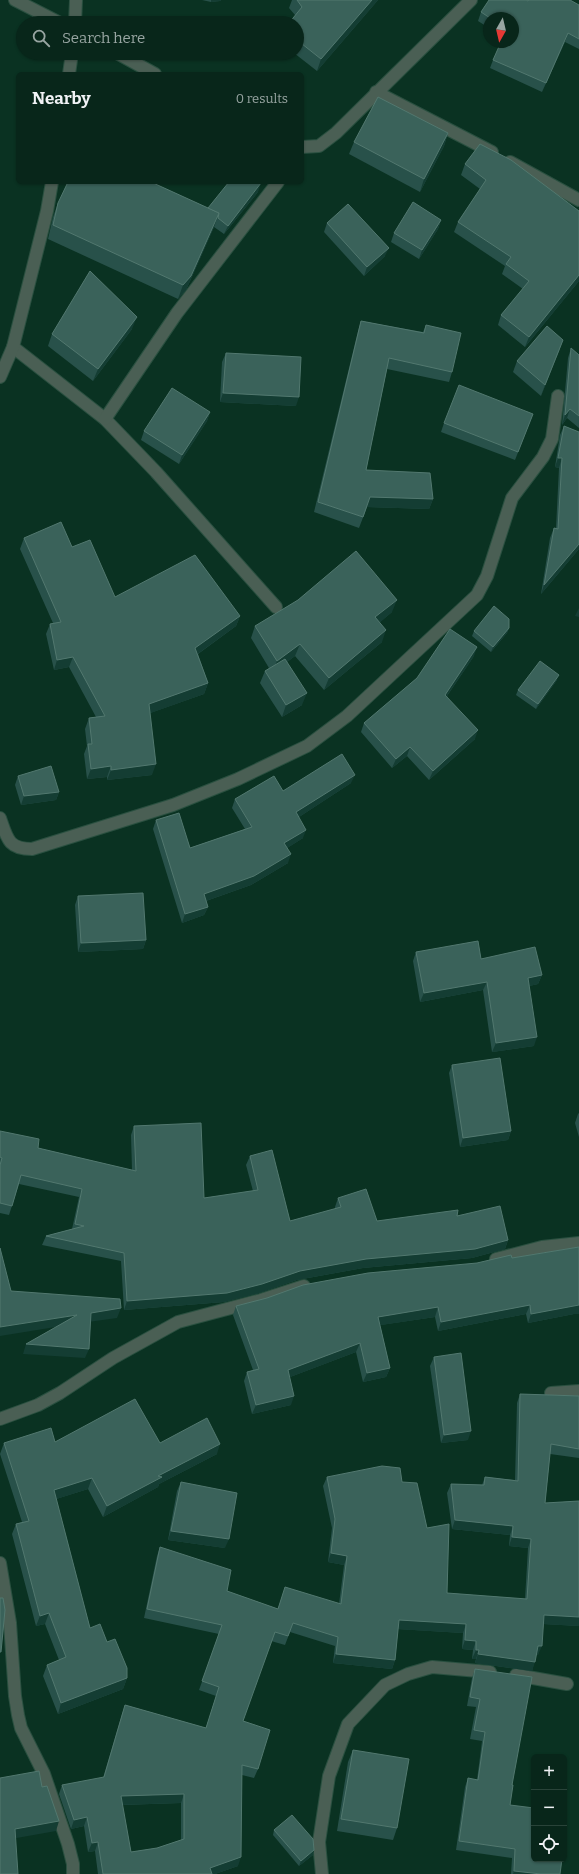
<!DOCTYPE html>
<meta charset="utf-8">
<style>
body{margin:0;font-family:Bitter,serif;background:#112e23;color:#f1f3f6}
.controls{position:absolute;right:12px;bottom:12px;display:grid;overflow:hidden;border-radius:6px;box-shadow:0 1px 3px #0004}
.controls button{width:36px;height:36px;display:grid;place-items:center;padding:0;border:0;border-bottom:1px solid #294339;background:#08261a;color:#f1f3f6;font:20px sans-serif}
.compass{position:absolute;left:483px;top:12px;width:36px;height:36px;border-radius:50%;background:#08261a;box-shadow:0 1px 3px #0004;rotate:188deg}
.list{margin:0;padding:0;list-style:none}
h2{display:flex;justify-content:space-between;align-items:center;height:52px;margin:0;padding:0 16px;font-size:17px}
h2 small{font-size:13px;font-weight:400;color:#98a5a2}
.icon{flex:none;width:22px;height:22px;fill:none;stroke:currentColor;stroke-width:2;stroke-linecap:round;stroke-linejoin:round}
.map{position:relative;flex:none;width:579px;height:1874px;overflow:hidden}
.search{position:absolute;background:#08261a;box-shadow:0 1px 3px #0004;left:16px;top:16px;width:288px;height:44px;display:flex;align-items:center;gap:10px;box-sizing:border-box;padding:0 14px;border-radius:22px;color:#98a5a2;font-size:15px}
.panel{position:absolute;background:#08261a;box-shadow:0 1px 3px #0004;left:16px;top:72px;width:288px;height:112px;border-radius:6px}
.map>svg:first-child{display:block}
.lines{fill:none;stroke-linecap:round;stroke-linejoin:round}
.minor-casing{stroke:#2a5040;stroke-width:14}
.minor{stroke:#4a5f54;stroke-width:12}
.wall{fill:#28514a;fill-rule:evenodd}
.shaded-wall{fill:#143d33}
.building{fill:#3a625a;stroke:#52786f;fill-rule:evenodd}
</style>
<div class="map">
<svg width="579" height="1874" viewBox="0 0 579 1874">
<rect width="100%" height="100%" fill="#0a3222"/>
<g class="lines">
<!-- minor casing -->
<g class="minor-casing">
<g id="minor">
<polyline points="15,0 60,23"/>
<polyline points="75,23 76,0"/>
<polyline points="117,53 155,74"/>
<polyline points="69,74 72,53"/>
<polyline points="376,92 492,152"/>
<polyline points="302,147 319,146 336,133 471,0"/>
<polyline points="510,162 579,200"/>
<polyline points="13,347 105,419 156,472 276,607"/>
<polyline points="0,377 13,347 47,211 52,182"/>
<polyline points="105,419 177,313 278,182"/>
<path d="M0 818C7 838 8 849 32 849L173 805 238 779 307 746 347 716 477 595 487 576 512 498 543 457 552 439 558 396"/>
<polyline points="496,1259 542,1247 579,1243"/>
<polyline points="551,1393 579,1391"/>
<polyline points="0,1419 38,1405 60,1393 113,1358 178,1322 261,1300 304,1286"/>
<polyline points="0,1563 10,1623 15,1696 18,1715 21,1728 44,1774 68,1844 73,1864 73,1874"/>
<polyline points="516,1675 567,1684"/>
<polyline points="322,1874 319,1842 329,1776 348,1724 385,1685 408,1674 432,1667 490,1672"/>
</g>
</g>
<!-- minor -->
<use href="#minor" class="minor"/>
</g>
<!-- wall -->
<g class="wall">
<polygon points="202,0 221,0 220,1 211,2"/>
<polygon points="292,0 378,0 317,71 294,53 297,53 297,23 295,15 289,8"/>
<polygon points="528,1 579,5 579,49 565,42 542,92 490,68 493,60 513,18 489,18 489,28 478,21 481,12"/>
<polygon points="448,133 444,146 420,192 349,154 354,142"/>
<polygon points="465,164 579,211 579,281 525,347 498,325 501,315 523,289 502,274 505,266 454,232 458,222 480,189 461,175"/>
<polygon points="152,183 208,208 258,192 224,234 214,227 186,290 178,299 48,239 53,217 58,203"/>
<polygon points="441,220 438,229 419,259 391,242 394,233"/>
<polygon points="327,223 385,256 364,276 324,232"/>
<polygon points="361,321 423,332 426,325 452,372 449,382 387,369 366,470 433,499 429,509 367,507 359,528 314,512 358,331"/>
<polygon points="132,329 93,381 48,346 52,334"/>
<polygon points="563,340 559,351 541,396 513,372 517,361"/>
<polygon points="571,348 579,355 579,428 567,418 562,425 568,358"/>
<polygon points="226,353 296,406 220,402 222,362"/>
<polygon points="210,412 207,421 179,464 141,440 144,431"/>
<polygon points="533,414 515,460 441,432 444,423"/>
<polygon points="564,426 579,432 579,549 541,594 550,538 554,528 556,528 559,468 555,467 560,435"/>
<polygon points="24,538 72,547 115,597 240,616 236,626 198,654 208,683 204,694 150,713 152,775 107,780 107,777 87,779 84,754 87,746 85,729 89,718 96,717 69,667 54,670 46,634 50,624 53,623 20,549"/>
<polygon points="392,612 380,622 382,642 324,690 295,656 287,662 302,705 282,717 260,683 265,671 269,668 251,638 255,626"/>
<polygon points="509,628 507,633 491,652 472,636 474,631"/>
<polygon points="474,656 447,696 475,739 429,780 407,756 392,768 361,732 364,723"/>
<polygon points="557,680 536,709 516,695 518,690"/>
<polygon points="18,776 59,792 56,800 21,805 15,785"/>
<polygon points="351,783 299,817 303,838 287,848 288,863 251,885 206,901 208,907 204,915 182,923 153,829 156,820 190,848 245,829 232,808 235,799 283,791"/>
<polygon points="78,896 146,940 143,949 78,952 75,905"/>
<polygon points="416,952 481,959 542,975 538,984 529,986 534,1046 492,1052 483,990 420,1002 413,961"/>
<polygon points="452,1065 511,1131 508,1140 460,1147 449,1073"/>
<polygon points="579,1113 579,1137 575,1123 578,1114"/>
<polygon points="134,1126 204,1198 253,1191 246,1165 250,1156 290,1221 335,1209 335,1207 338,1198 377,1221 457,1216 508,1240 505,1249 472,1258 363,1268 297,1280 259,1293 224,1302 124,1310 121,1261 42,1245 46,1236 72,1229 79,1197 19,1184 9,1215 0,1213 0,1131 38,1148 132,1170 131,1135"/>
<polygon points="579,1247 579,1314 574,1314 528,1323 526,1314 438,1331 435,1317 380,1325 390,1368 386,1377 363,1382 356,1352 290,1377 291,1405 252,1414 244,1381 247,1372 253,1370 233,1315 236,1306 477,1263 512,1258"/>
<polygon points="434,1357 468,1440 441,1443 430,1366"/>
<path d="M520 1394 579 1396V1458L550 1454 545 1503 579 1501V1626L544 1624 538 1655H536L532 1671 475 1663 476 1659H472L473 1650 462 1649 463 1633 398 1629 395 1660 392 1669 333 1663 335 1646 290 1632 285 1645 271 1641 243 1721 258 1769 254 1778 242 1775 238 1866 215 1874H98L95 1851 88 1852 84 1826 71 1829 59 1794 62 1785 103 1778 122 1714 125 1705 206 1728 216 1696 199 1690 219 1634 144 1618 157 1556 160 1547 227 1591 278 1609 285 1587 339 1604 344 1565 328 1562 332 1528 323 1486 327 1477 402 1482 427 1528 447 1593 525 1599 528 1548 509 1546 510 1535 452 1529 447 1493 451 1484 482 1485 485 1477 515 1480 517 1403ZM181 1803V1840L157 1848 131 1852 122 1805Z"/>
<polygon points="55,1442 160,1443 217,1454 159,1484 158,1487 103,1517 88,1489 56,1499 90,1628 107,1642 127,1678 123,1689 58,1714 43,1676 47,1665 59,1660 45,1624 36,1626 12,1534 16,1524 22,1522 0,1454 4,1443"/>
<polygon points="181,1482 225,1548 168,1540 177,1491"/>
<polygon points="475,1669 512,1785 510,1805 560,1874 511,1874 512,1858 456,1850 465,1787 468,1778 477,1780 482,1741 470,1739 476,1707 467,1706 472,1678"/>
<polygon points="353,1750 397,1828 393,1840 337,1831 348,1762"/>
<polygon points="274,1830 313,1855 299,1866 273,1835"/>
</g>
<!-- shaded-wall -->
<g class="shaded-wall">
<polygon points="211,0 221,0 220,1 211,2"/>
<polygon points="372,0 378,0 317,71 321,59"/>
<polygon points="568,33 565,42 542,92 546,83"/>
<polygon points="448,133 444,146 420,192 424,179"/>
<polygon points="261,183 258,192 224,234 228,226"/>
<polygon points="219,213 214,227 186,290 178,299 183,285"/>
<polygon points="441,220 438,229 419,259 422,250"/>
<polygon points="389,248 385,256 364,276 367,267"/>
<polygon points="579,275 579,281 525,347 529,337"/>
<polygon points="137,317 132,329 93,381 98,369"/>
<polygon points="563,340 559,351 541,396 545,385"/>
<polygon points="223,393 299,397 296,406 220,402"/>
<polygon points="570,409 567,418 562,425 565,415"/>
<polygon points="210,412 207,421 179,464 182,455"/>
<polygon points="558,458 562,458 559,468 555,467"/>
<polygon points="370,497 433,499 429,509 366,507"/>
<polygon points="579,544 579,549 541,594 544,585"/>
<polygon points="397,600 392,612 371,630 375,617"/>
<polygon points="579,608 579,617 575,616"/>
<polygon points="240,616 236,626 192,658 195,648"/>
<polygon points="509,628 507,633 491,652 493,647"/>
<polygon points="386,630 382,642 324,690 329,678"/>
<polygon points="300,644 295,656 272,673 277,661"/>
<polygon points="477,647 474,656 442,703 445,695"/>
<polygon points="73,657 69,667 54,670 57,660"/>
<polygon points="559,675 557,680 536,709 538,704"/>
<polygon points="208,683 204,694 145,715 149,704"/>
<polygon points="307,693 302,705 282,717 286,705"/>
<polygon points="478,730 475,739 429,780 433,771"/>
<polygon points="410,747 407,756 392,768 396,759"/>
<polygon points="156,764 152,775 107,780 111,770"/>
<polygon points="111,766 107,777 87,779 91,769"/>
<polygon points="355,775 351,783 293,821 296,812"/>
<polygon points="59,792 56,800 21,805 24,796"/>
<polygon points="306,830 303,838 281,852 284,843"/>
<polygon points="291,854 288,863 251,885 200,903 204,894"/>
<polygon points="208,907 204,915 182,923 185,914"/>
<polygon points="146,940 143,949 78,952 81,943"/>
<polygon points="542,975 538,984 525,987 528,978"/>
<polygon points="487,982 483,990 420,1002 424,993"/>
<polygon points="537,1037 534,1046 492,1052 496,1043"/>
<polygon points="511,1131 508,1140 460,1147 463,1138"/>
<polygon points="508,1240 505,1249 472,1258 363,1268 297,1280 259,1293 224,1302 124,1310 127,1301 366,1259"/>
<polygon points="530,1305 526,1314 438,1331 441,1322"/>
<polygon points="577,1305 579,1305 579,1314 574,1314 528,1323 531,1314"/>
<polygon points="438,1307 435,1317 375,1326 378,1317"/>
<polygon points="121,1308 117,1318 88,1322 91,1313"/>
<polygon points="77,1315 74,1324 0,1336 0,1327"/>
<polygon points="360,1343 356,1352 285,1379 288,1370"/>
<polygon points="26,1344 89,1349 85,1358 23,1354"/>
<polygon points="390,1368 386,1377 363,1382 367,1373"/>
<polygon points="294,1396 291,1405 252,1414 256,1405"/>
<polygon points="471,1431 468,1440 441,1443 444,1435"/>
<polygon points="220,1444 217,1454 159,1484 158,1487 103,1517 107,1506 158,1476"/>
<polygon points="92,1478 88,1489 50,1501 54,1490"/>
<polygon points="455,1520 513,1526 510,1535 452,1529"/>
<polygon points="171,1531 229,1539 225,1548 168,1540"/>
<polygon points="512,1537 531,1539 528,1548 509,1546"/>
<polygon points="331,1553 347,1556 344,1565 328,1562"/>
<polygon points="49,1613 45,1624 36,1626 40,1616"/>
<polygon points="544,1615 579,1617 579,1626 541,1624"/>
<polygon points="399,1620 466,1624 463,1633 395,1629"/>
<polygon points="465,1640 476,1641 473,1650 462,1649"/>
<polygon points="538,1646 542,1646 538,1655 535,1655"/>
<polygon points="476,1650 479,1650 476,1659 472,1659"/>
<polygon points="336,1654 395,1660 392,1669 333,1663"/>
<polygon points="478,1654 535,1662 532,1671 475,1663"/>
<polygon points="127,1678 123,1689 58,1714 61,1703"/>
<polygon points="184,1794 181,1803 118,1805 121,1796"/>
<polygon points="87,1817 84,1826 71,1829 74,1820"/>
<polygon points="59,1821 56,1831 11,1839 15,1829"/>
<polygon points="98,1842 95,1851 88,1852 92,1843"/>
<polygon points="314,1850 313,1855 299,1866 301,1861"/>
<polygon points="241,1857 238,1866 215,1874 208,1874 210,1868"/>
<polygon points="514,1871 541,1874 513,1874"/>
</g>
<!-- building -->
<g class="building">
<polygon points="297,0 372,0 321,59 297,40 297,23 289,23 302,7"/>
<polygon points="489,0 526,0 528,1 528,0 570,0 579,5 579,39 568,33 546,83 493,60 501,42 513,42 513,18 490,18 481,12"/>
<polygon points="378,97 448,133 424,179 354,142"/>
<polygon points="480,144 511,160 579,211 579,275 529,337 501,315 529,281 506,264 511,257 458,222 486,180 465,164"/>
<polygon points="68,182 151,182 219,213 191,276 183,285 53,225 58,203"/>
<polygon points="229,182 260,182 261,183 228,226 218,218 219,213 208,208"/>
<polygon points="413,202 441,220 422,250 394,233"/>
<polygon points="348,204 389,248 367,267 327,223"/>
<polygon points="90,271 137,317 98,369 52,334"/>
<polygon points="361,321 424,333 426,325 461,333 452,372 389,358 366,470 430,473 433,499 370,497 363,517 318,502"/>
<polygon points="547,326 563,340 545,385 517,361"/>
<polygon points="571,348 579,355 579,416 570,409 565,415"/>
<polygon points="226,353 301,357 299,397 223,393"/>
<polygon points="459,385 533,414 518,452 444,423"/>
<polygon points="172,388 210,412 182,455 144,431"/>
<polygon points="564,426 579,432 579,544 544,585 554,528 558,529 562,458 558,458"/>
<polygon points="61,522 72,547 90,540 115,597 195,555 240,616 195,648 208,683 149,704 156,764 111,770 111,766 91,769 88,744 92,744 89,718 105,716 73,657 57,660 50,624 61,622 24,538"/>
<polygon points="356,551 397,600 375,617 386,630 329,678 300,644 277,661 255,626 298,600"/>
<polygon points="494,606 509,619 509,628 493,647 474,631"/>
<polygon points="450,629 477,647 445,695 478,730 433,771 410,747 396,759 364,723 417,678"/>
<polygon points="285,659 307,693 286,705 265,671"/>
<polygon points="540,661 559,675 538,704 518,690"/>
<polygon points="342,754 355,775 296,812 306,830 284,843 291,854 254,876 204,894 208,907 185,914 156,820 179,813 190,848 252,827 235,799 274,776 283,791"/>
<polygon points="51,766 59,792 24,796 18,776"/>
<polygon points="143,893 146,940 81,943 78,896"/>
<polygon points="478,941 481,959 535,947 542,975 528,978 537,1037 496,1043 487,982 424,993 416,952"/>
<polygon points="500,1058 511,1131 463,1138 452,1065"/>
<polygon points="201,1123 204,1198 258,1190 250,1156 272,1150 290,1221 341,1207 338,1198 366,1189 377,1221 458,1210 457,1216 500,1206 508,1240 475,1249 366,1259 300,1271 262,1284 227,1293 127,1301 124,1253 46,1236 84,1226 75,1224 82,1189 21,1175 12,1206 0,1203 0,1165 2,1158 0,1157 0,1131 39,1139 38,1148 136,1171 134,1126"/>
<polygon points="579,1247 579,1305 531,1314 530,1305 441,1322 438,1307 378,1317 390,1368 367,1373 360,1343 288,1370 294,1396 256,1405 247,1372 259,1369 236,1306 267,1298 303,1285 368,1273 477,1263 511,1255 512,1258"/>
<polygon points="0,1248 11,1291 120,1299 121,1308 91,1313 89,1349 26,1344 77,1315 0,1327"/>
<polygon points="461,1353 471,1431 444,1435 434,1357"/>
<path d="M520 1394 579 1396V1449L551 1444 545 1503 579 1501V1617L544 1615 542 1646H538L535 1662 478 1654 479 1650H476V1641L465 1640 466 1624 399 1620 395 1660 336 1654 338 1637 293 1623 288 1636 275 1632 243 1721 270 1730 258 1769 242 1765 241 1857 210 1868 212 1874H103L98 1842 92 1843 87 1817 74 1820 62 1785 104 1777 125 1705 206 1728 219 1687 202 1681 222 1625 147 1609 160 1547 231 1570 227 1591 278 1609 285 1587 341 1604 347 1556 331 1553 335 1519 327 1477 382 1466 400 1468 402 1482 417 1483 427 1528 449 1524 447 1593 527 1599 531 1539 512 1537 513 1526 455 1520 451 1484 484 1485 485 1477 518 1481ZM184 1794V1839L157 1848 131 1852 121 1796Z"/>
<polygon points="135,1399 160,1443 207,1418 220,1444 158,1476 162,1477 107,1506 92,1478 54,1490 90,1628 100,1624 107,1642 115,1639 127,1668 127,1678 61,1703 47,1665 66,1657 49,1613 40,1616 16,1524 29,1521 4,1443 51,1428 55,1442"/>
<polygon points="181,1482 237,1493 229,1539 171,1531"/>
<polygon points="0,1598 3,1598 5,1610 1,1652 0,1652"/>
<polygon points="475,1669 532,1677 512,1785 513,1785 510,1805 534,1808 534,1859 562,1859 560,1874 541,1874 514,1871 515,1849 459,1841 468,1778 478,1780 485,1732 474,1730 480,1699 470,1697"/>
<polygon points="353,1750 409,1759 397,1828 341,1819"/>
<polygon points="39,1771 42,1787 47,1786 59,1821 15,1829 18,1874 0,1874 0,1778"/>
<polygon points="564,1810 566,1811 564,1835"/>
<polygon points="292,1815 313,1839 314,1850 301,1861 274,1830"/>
</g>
</svg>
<div class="controls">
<button>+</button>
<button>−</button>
<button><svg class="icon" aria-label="locate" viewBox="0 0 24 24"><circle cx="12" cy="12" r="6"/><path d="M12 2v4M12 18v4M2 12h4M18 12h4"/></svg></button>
</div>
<svg class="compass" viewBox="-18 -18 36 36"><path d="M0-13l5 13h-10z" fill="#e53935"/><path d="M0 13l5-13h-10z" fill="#98a5a2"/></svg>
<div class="search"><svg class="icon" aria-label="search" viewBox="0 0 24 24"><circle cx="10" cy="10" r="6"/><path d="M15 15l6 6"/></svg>Search here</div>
<section class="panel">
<h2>Nearby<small>0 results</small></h2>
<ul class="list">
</ul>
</section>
</div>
